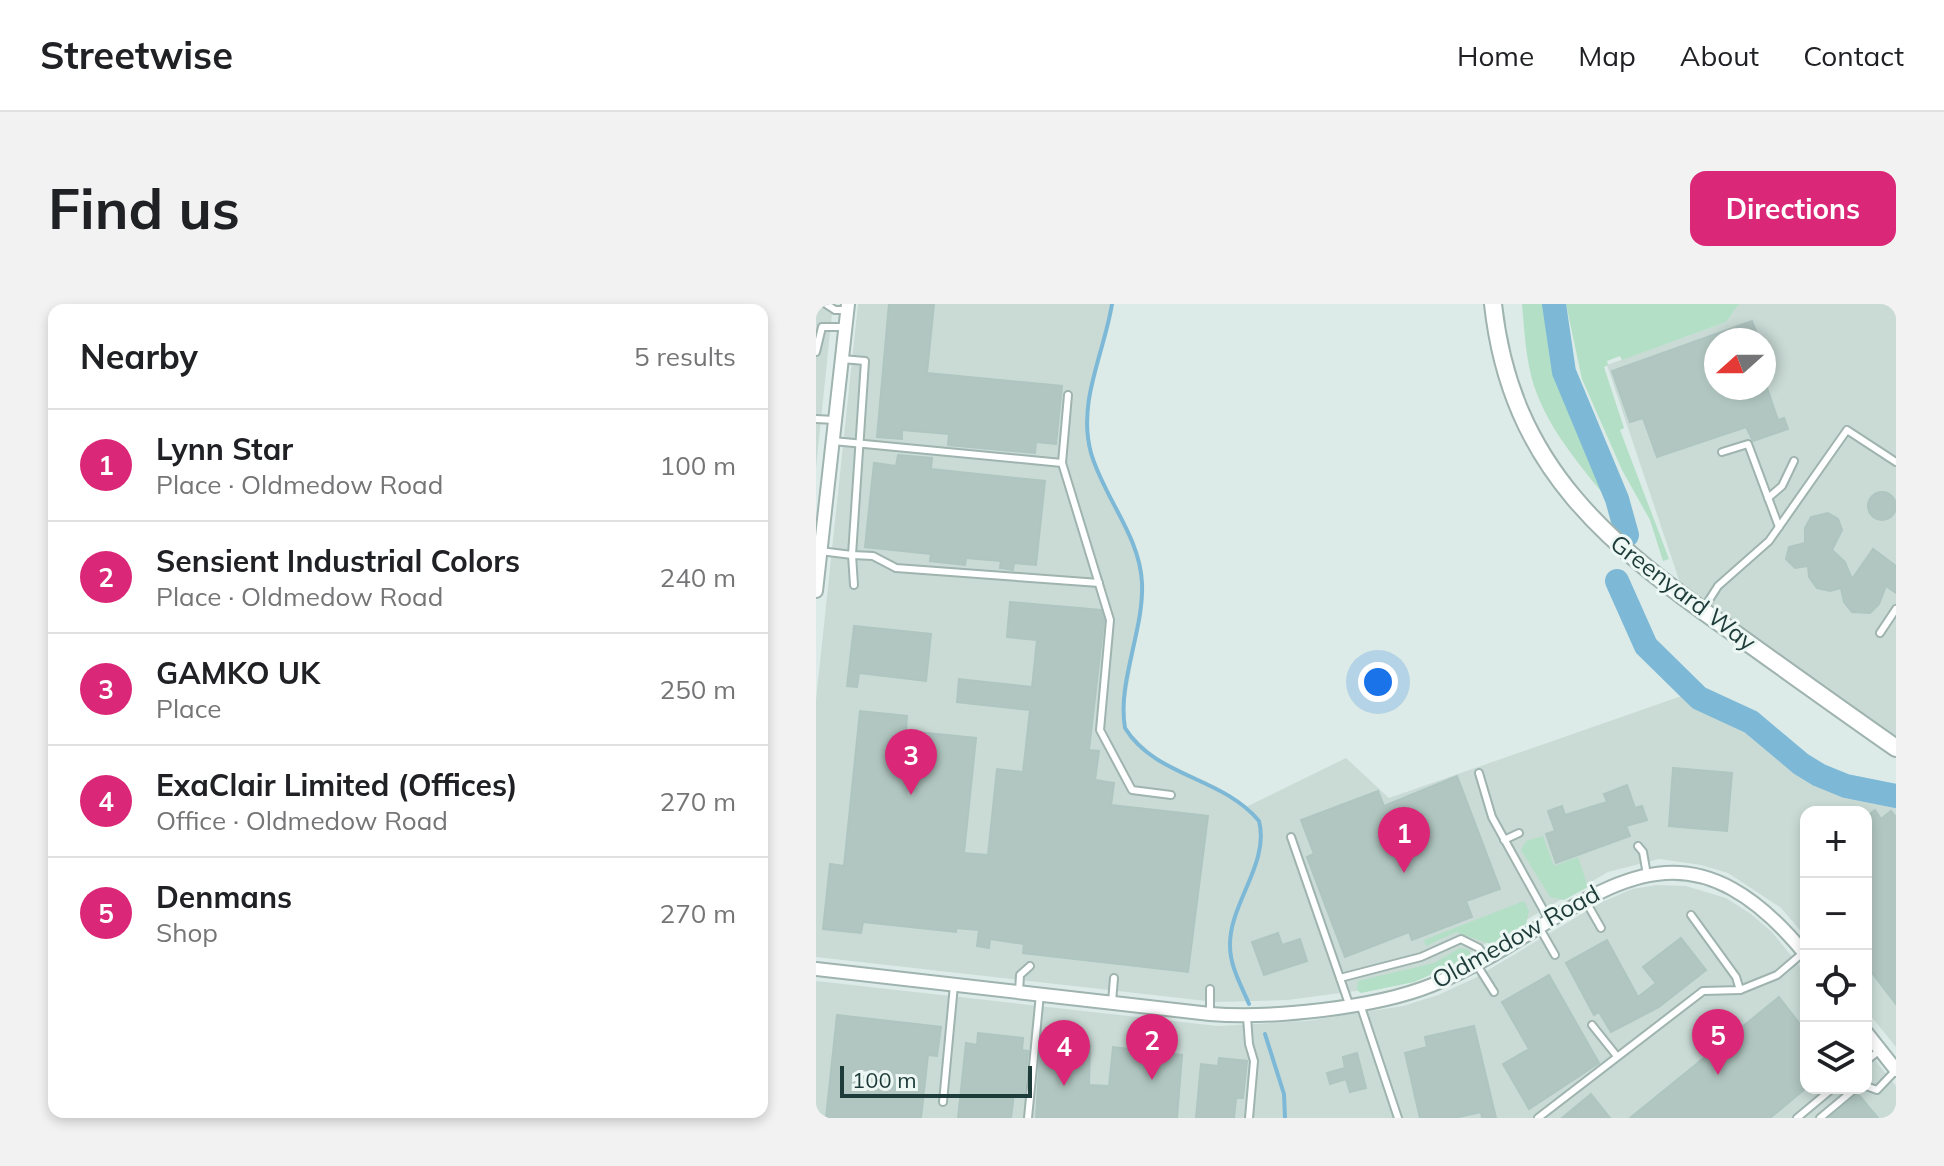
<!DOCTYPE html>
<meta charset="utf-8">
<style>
body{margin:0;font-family:Mulish,sans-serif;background:#f2f2f2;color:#202124}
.controls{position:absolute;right:24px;bottom:24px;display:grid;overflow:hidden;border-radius:16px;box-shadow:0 4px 12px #0003}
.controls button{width:72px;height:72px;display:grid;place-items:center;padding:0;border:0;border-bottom:2px solid #e0e0e0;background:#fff;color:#202124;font:40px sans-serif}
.compass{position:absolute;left:888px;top:24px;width:72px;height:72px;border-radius:50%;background:#fff;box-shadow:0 4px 12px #0003;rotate:249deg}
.scale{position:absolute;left:24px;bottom:20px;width:192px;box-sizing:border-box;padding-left:8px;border:4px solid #1d3b39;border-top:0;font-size:22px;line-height:28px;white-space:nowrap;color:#1d3b39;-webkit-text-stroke:6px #edf7f4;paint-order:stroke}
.you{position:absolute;left:562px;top:378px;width:28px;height:28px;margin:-20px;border:6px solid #fff;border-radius:50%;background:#1a73e8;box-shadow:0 0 0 12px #1a73e833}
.badge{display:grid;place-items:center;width:52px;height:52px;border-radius:50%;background:#db2777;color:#fff;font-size:26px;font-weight:700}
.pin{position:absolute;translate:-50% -66px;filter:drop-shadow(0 2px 4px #0008)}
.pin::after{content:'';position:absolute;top:42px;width:28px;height:24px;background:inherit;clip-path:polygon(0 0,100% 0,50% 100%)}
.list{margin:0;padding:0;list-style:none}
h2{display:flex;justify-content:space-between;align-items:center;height:104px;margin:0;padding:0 32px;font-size:34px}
h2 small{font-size:26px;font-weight:400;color:#757577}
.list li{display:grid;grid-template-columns:52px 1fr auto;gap:24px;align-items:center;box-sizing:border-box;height:112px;padding:0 32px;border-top:2px solid #e0e0e0}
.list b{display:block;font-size:30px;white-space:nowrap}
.list p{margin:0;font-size:26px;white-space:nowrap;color:#757577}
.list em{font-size:26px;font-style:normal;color:#757577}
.icon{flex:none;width:44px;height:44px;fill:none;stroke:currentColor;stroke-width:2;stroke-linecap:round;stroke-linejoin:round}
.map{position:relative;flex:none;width:1080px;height:814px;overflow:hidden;border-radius:16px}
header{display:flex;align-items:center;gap:48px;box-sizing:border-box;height:112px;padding:0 40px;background:#fff;border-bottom:2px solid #e0e0e0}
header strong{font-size:38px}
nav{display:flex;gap:44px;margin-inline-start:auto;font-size:28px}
.intro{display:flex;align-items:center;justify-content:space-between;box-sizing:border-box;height:192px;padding:0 48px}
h1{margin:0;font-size:56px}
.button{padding:20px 36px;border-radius:16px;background:#db2777;color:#fff;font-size:28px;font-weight:700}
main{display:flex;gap:48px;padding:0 48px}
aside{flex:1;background:#fff;border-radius:16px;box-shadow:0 4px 12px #0003}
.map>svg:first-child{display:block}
.built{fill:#cadbd6;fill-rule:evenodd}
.green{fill:#b2dfc6}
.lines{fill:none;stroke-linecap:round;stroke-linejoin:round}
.stream{stroke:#7db9d7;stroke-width:4}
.river{stroke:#7db9d7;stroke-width:24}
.building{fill:#b1c6c0;stroke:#aec5c0;stroke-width:2}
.service-casing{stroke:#9fb3af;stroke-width:10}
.minor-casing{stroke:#9fb3af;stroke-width:16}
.tertiary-casing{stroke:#9fb3af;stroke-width:20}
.service{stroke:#fff;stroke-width:6}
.minor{stroke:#fff;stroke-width:12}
.tertiary{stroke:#fff;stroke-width:16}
.labels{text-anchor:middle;stroke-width:6;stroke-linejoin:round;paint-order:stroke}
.street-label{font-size:24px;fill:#1d3b39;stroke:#edf7f4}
</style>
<header>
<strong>Streetwise</strong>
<nav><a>Home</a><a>Map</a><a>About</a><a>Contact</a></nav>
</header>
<div class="intro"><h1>Find us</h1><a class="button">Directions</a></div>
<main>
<aside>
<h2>Nearby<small>5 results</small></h2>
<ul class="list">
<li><span class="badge">1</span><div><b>Lynn Star</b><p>Place · Oldmedow Road</p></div><em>100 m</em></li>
<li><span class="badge">2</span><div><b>Sensient Industrial Colors</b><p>Place · Oldmedow Road</p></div><em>240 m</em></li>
<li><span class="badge">3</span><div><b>GAMKO UK</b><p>Place</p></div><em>250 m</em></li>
<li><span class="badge">4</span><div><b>ExaClair Limited (Offices)</b><p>Office · Oldmedow Road</p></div><em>270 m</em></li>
<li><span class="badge">5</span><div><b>Denmans</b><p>Shop</p></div><em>270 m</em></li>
</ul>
</aside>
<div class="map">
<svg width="1080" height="814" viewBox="0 0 1080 814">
<rect width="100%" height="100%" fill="#dcebe7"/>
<!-- built -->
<g class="built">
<polygon points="0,0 17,0 0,164"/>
<polygon points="42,0 296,0 269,110 275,150 319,245 326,277 325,309 308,405 309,424 341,455 401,483 430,503 530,454 573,494 877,388 935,418 985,460 1003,471 1030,482 1080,492 1080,743 1050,706 1050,508 990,508 990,633 965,604 912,569 885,561 843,555 792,568 652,650 547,686 472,696 399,698 0,653 0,396"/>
<path d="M923 0H1080V439L864 279 791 61 910 18ZM900 36H948V84H900Z"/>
<polygon points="841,581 870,582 910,594 935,610 956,628 990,670 990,784 1050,784 1050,745 1080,782 1080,814 0,814 0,677 402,722 491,717 587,702 622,691 659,674 784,599 816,585"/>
</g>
<!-- green -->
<g class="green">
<path d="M706 0H728L748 92 791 190 788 191C758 154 722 112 713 62 709 42 708 21 706 0Z"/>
<polygon points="750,0 923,0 910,18 806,56 804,52 791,57 792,61 788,63 808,124 804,126 853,255 847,257 834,216 806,166 766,75"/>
<polygon points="727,532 738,562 762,553 772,583 748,596 734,593 705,546 710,537"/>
<polygon points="708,597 713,607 710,620 679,638 674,640 640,628 610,642 608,636"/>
<polygon points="644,644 653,646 656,653 598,678 545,689 541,686 542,677 618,659"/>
</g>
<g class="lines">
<!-- stream -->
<g class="stream">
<path d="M296 0C288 50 261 98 275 149 288 194 324 232 326 279 328 327 301 378 309 424 339 473 407 473 443 517 454 559 413 600 414 642 414 662 425 681 433 700"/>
<polyline points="449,730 468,790 469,814"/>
</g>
<!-- river -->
<g class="river">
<polyline points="738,0 748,68 801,195 811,231"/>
<polyline points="801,277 830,342 883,394 935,418 985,460 1003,471 1030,482 1080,492"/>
</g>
</g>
<!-- building -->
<g class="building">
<polygon points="73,0 118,0 111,69 246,82 240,140 220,138 219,149 132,141 133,130 86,126 86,135 61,133"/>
<polygon points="936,17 941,30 933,32 935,36 900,36 900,84 951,84 962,116 968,114 972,125 937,137 930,123 841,153 827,114 814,118 796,67"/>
<polygon points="82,151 116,154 115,165 229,177 220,261 198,259 197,266 184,264 185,257 150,254 149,261 114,257 115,250 49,243 58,159 80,162"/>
<circle cx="1066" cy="202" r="14"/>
<polygon points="1012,209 1022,215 1026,226 1016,246 1029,258 1036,275 1057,245 1080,262 1080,289 1070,282 1063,300 1054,309 1036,308 1028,298 1025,284 1014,287 1001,284 993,273 992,262 979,264 970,255 973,243 989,239 989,224 995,213"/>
<polygon points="194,298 285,306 288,316 273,446 283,447 279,476 298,479 295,501 392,512 372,668 207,649 208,640 174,635 173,644 161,642 163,626 140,624 140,628 47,618 45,629 7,625 14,560 28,562 44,407 91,412 90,427 160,434 148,549 172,551 181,465 207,468 214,406 141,398 143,375 216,383 221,336 191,333"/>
<polygon points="38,322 115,330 110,377 43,369 41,383 31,382"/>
<polygon points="857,464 916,469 911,527 853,522"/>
<polygon points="641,472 684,585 650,597 656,613 596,636 593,628 529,653 491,553 498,550 485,516 562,487 568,502"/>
<polygon points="811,481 819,504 826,502 831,516 810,522 814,532 740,559 730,530 739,527 732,507 746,502 749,511 791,498 788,490"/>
<polygon points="1059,506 1065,515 1075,507 1080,513 1080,700 1050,661 1053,648 1050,644 1050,513"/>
<polygon points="462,629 466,641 484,635 491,657 448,671 436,638"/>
<polygon points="865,634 890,666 843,703 795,728 783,708 778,711 750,659 791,636 822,693 840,679 827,663"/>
<polygon points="733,671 783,759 713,805 687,760 713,745 686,698"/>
<polygon points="963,693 990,728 990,784 954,814 814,814"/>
<polygon points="21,711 125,723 121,752 112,751 105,814 10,814"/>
<polygon points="658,722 680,814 666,814 665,808 638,814 604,814 589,749 611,743 609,733"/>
<polygon points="162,729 207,734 206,746 212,747 208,791 198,790 195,814 142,814 150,739 161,741"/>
<polygon points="233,735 274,741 273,781 293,782 297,743 366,751 361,814 220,814 224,748 230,749"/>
<polygon points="541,749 550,784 534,788 530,775 514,780 511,769 529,764 527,753"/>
<polygon points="403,754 431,757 427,794 420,794 418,814 380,814 385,760 402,762"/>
<polygon points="775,790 794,814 746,814"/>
<polygon points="1042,790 1062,814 1013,814"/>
</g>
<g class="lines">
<!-- service casing -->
<g class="service-casing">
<g id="service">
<polyline points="10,0 19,6 31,6"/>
<polyline points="0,48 6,23 29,23"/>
<polyline points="26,55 49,57 36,251 57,252 80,264 283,279"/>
<polyline points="252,91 246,159 294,316 284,426 316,486 355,491"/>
<polyline points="0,115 19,116"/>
<polyline points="17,137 246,159"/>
<polyline points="906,148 932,140 963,223"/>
<polyline points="952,194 966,182 978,157"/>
<polyline points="4,247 36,251 38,281"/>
<polyline points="888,304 902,282 953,237 1031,126 1080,158"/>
<polyline points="1064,329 1080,305"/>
<polyline points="663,469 676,513 733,616"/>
<polyline points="475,533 533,700"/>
<polyline points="688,536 703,529"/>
<polyline points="822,542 827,548 831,571"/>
<polyline points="769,596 785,624"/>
<polyline points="875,611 920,673 924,686"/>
<polyline points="723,623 739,651"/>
<polyline points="661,661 678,688"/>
<polyline points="524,674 605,653 645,635 663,644 670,654"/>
<polyline points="394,685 394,709"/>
<polyline points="203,688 204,671 214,662"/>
<polyline points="296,698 298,674"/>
<polyline points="544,700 582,814"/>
<polyline points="431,713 433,740 438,757 433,814"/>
<polyline points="776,721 800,751"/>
<polyline points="1050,757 1064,746"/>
<polyline points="1050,782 1061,786 1080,766"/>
<polyline points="127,798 138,681"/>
<polyline points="212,814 224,690"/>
<polyline points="722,814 887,687 924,686 961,671 988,648"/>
<polyline points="981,814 1017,784"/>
<polyline points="1004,814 1040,784"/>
</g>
</g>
<!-- minor casing -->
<g class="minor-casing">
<g id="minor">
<polyline points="0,287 32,0"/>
<path d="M0 665 394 710C455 715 559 704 616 681 761 623 849 478 990 651"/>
<polyline points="1050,728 1080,766"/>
</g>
</g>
<!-- tertiary casing -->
<g class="tertiary-casing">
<path id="tertiary" d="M677 0C695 165 794 242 921 331 974 369 1027 407 1080 444"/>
</g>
<!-- service -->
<use href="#service" class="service"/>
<!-- minor -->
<use href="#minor" class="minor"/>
<!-- tertiary -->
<use href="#tertiary" class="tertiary"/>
</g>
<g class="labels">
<!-- street labels -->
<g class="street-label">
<text transform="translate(867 289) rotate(37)" y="8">Greenyard Way</text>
<text transform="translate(700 633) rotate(-29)" y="8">Oldmedow Road</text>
</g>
</g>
</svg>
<div class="controls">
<button>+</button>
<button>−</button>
<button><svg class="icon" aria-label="locate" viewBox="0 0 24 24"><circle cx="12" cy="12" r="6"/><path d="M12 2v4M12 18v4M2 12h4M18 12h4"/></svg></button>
<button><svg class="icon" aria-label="layers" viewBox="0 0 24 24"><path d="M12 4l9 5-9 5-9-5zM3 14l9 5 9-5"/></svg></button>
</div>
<svg class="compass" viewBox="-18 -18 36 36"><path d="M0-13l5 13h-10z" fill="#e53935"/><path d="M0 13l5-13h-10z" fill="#757577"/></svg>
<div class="scale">100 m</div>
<div class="you"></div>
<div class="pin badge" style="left:588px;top:569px">1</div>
<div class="pin badge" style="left:336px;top:776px">2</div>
<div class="pin badge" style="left:95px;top:491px">3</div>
<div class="pin badge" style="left:248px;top:782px">4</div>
<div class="pin badge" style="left:902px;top:771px">5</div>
</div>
</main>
